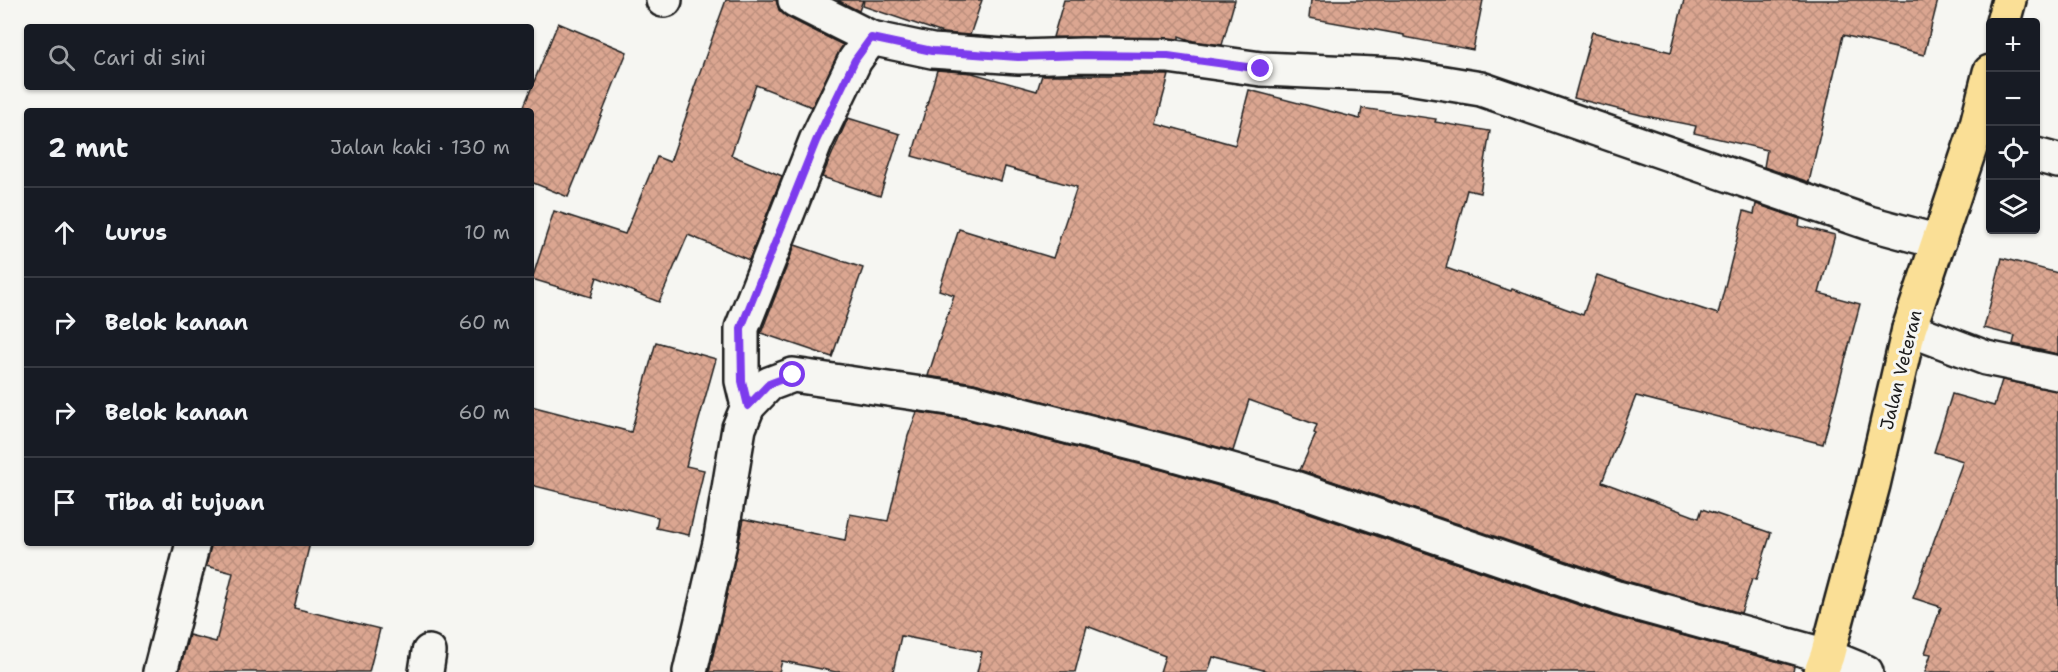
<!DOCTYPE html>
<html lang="id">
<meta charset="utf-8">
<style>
body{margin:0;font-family:"Shantell Sans",sans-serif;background:#20242c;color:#f1f3f6}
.controls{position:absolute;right:18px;top:18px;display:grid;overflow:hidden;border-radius:6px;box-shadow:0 2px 4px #0004}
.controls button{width:54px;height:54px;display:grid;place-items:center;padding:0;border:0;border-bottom:2px solid #363941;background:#171b24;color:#f1f3f6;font:30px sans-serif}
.stop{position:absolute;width:18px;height:18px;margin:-14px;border:4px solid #7c3aed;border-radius:50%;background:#fff}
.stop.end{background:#7c3aed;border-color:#fff;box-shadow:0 2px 6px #0008}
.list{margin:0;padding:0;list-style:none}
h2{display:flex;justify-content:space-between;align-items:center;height:78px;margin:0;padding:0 24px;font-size:26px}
h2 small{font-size:20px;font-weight:400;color:#9ea1a6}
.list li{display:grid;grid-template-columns:39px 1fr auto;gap:18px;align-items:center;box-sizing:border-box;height:90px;padding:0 24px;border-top:2px solid #363941}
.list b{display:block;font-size:22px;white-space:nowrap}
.list em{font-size:20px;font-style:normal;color:#9ea1a6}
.icon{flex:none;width:33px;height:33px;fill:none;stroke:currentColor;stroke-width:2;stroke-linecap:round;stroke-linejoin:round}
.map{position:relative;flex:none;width:2058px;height:672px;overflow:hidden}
.search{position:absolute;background:#171b24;box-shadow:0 2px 4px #0004;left:24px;top:24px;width:510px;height:66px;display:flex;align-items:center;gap:15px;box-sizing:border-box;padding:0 21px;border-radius:6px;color:#9ea1a6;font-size:22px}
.panel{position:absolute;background:#171b24;box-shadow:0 2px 4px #0004;left:24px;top:108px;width:510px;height:438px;border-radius:6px}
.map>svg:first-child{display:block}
.building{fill:url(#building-cross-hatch);stroke:#1c1c1c;stroke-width:1.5}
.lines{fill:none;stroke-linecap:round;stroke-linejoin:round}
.minor-casing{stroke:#1c1c1c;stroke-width:38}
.highway-casing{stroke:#1c1c1c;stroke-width:38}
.minor{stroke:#f6f6f2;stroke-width:33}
.highway{stroke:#fadf96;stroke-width:33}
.route{stroke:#7c3aed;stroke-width:8}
.labels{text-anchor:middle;stroke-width:6;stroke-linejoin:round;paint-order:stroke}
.street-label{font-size:18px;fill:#1c1c1c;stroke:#f6f6f2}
</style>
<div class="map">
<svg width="2058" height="672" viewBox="0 0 2058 672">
<defs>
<pattern id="building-cross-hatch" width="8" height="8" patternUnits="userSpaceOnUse" patternTransform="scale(1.5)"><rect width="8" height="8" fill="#dba691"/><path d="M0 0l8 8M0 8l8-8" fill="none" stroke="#bb8e7c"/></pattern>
</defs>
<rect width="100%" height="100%" fill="#f6f6f2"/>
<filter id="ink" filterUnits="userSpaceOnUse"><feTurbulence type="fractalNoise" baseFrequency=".0167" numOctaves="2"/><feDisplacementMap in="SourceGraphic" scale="12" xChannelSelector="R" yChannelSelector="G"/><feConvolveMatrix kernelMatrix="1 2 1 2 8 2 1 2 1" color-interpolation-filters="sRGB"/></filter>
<g filter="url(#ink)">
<!-- building -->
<g class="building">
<polygon points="726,0 776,0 779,10 787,17 843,45 812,107 756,85 731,155 782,176 749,260 688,235 659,302 597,277 591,297 532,279 554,211 625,234 657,157 670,162 695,91 693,91"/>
<polygon points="837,0 863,0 859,11"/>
<polygon points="864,0 982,0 970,35 943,33 863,6"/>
<polygon points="1064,0 1235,0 1222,45 1193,41 1179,36 1179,39 1053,37"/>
<polygon points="1311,0 1483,0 1473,50 1404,37 1404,35 1309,18"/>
<polygon points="1684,0 1938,0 1924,55 1843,35 1809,182 1764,167 1767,150 1694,133 1696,126 1641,115 1574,98 1592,32 1671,52"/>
<polygon points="558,23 627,52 568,197 531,182 531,111 522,111"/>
<polygon points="937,70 972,73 1037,91 1042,75 1169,75 1156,123 1235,145 1249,90 1360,119 1362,108 1436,119 1435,122 1490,131 1480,193 1467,190 1446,268 1511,291 1512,289 1583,315 1597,275 1718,314 1744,211 1754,214 1756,204 1800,219 1799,226 1835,235 1819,293 1860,304 1823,444 1636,396 1602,482 1699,518 1702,509 1771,533 1756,580 1752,579 1741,613 1623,580 1300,470 1316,434 1314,433 1317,425 1249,400 1233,451 974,383 928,376 954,295 939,290 959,229 1053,258 1077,187 1005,167 1001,181 912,156"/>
<polygon points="848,118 900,134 880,196 822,177"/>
<polygon points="795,245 863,268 832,357 761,333"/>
<polygon points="2002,258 2058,273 2058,354 2013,344 2015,336 1984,328"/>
<polygon points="656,342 716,359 686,466 704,470 689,535 656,528 658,517 531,485 531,406 631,432"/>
<polygon points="2002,380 2058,391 2058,672 1925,672 1931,654 1925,653 1941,607 1913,598 1963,461 1934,452 1952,394 1994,406"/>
<polygon points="917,412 965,419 1162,470 1286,505 1611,616 1794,666 1793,672 1271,672 1213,657 1208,672 1160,672 1165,656 1087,626 1075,672 977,672 982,652 901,636 893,672 836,672 782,661 779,672 709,672 744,519 845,540 850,514 888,521 908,436"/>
<polygon points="211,543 310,543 294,608 380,629 369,672 179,672 189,635 216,642 233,573 206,566"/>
</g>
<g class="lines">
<!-- minor casing -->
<g class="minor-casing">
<g id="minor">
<polyline points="663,0 665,0"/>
<polyline points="795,0 871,38 932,51 1019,57 1083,55 1168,56 1261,69 1396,75 1481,89 1869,223 1939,242"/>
<polyline points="2036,155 2058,161"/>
<polyline points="1909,329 1986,358 2058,373"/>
<polyline points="748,406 742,381 742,328 816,141 855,60 871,38"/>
<polyline points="160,672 193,543"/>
<polyline points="426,672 429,652"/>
<polyline points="690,672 720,543 739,428 748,406 769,384 793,375 969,401 1167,452 1292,487 1617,598 1827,656 1866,672"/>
</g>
</g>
<!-- highway casing -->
<g class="highway-casing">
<g id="highway">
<polyline points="2003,22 2009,0"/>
<polyline points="1821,672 1827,656 1873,485 1909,329 1974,136 1990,72"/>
</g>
</g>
<!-- minor -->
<use href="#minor" class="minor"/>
<!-- highway -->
<use href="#highway" class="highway"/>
</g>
</g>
<g class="lines" filter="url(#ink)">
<!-- route -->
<polyline class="route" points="793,375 769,384 748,406 742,381 741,328 816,141 855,60 871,38 932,51 1018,57 1083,55 1168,56 1261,69"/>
</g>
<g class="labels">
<!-- street labels -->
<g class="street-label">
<text transform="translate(1901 370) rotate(-76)" y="6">Jalan Veteran</text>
</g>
</g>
</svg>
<div class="controls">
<button>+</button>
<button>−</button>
<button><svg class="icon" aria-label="locate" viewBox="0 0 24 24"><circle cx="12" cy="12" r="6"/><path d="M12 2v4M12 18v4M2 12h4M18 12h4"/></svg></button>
<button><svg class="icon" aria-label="layers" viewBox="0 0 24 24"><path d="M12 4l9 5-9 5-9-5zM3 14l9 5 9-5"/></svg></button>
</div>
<div class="stop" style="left:793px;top:375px"></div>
<div class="stop end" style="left:1261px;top:69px"></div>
<div class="search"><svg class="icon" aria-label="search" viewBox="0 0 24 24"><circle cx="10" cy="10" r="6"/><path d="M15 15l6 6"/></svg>Cari di sini</div>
<section class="panel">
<h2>2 mnt<small>Jalan kaki · 130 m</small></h2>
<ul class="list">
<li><svg class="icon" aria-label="ahead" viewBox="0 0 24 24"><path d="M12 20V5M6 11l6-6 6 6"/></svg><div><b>Lurus</b></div><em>10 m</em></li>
<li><svg class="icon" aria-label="right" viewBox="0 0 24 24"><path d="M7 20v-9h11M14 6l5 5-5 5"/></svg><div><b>Belok kanan</b></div><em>60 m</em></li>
<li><svg class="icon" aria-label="right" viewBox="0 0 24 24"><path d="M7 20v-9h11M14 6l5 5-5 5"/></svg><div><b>Belok kanan</b></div><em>60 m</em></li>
<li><svg class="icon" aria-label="arrive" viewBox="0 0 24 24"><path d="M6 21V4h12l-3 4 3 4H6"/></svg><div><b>Tiba di tujuan</b></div></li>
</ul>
</section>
</div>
